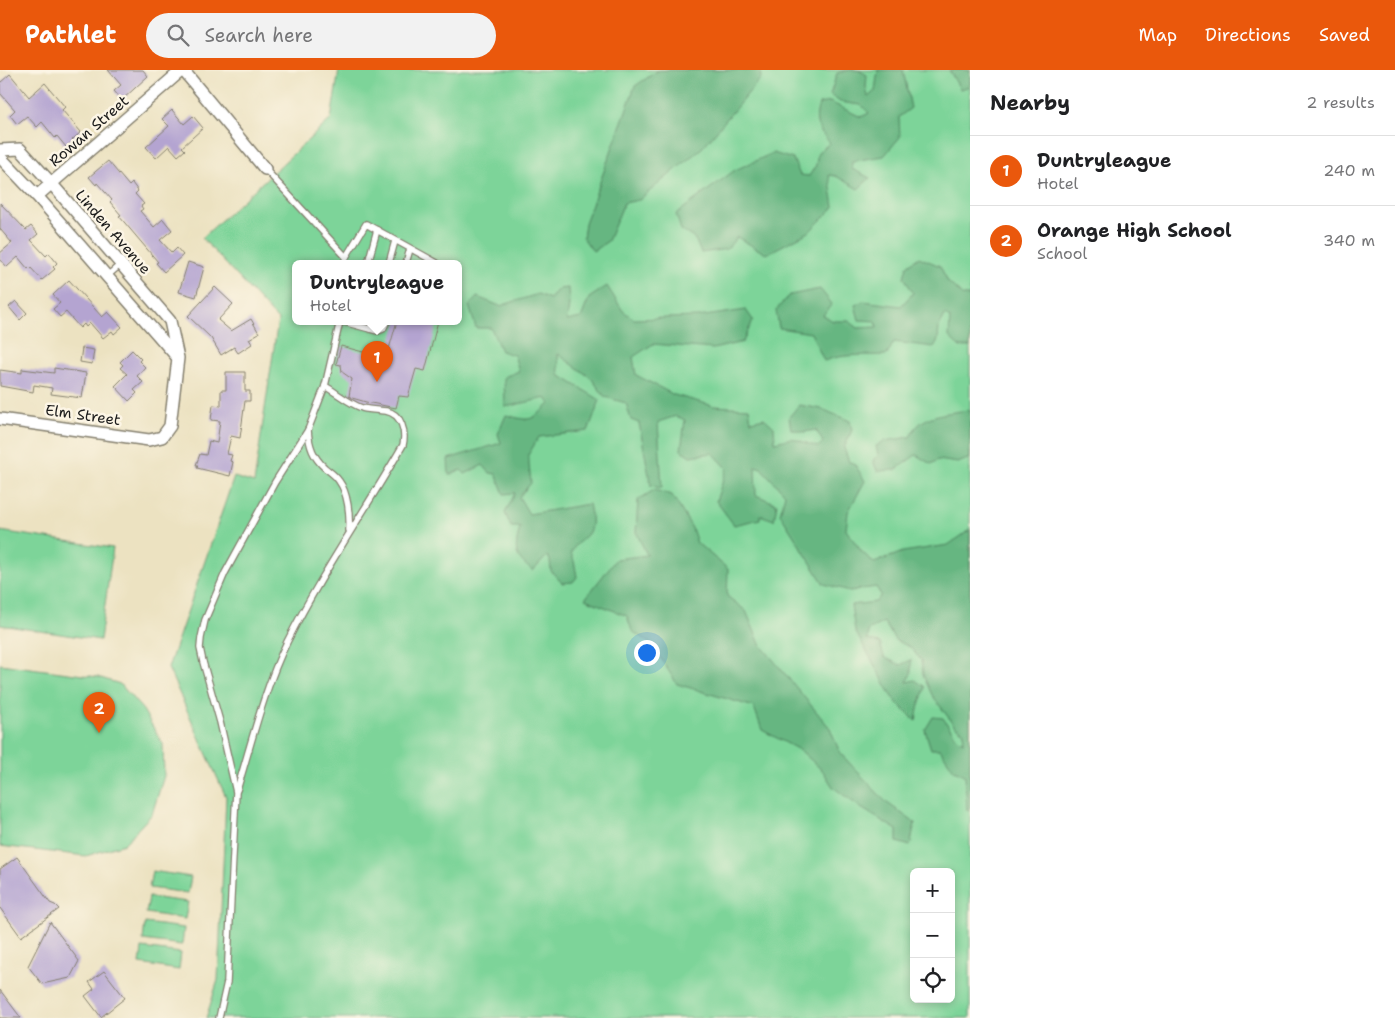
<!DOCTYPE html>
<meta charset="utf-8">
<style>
body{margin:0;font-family:"Shantell Sans",sans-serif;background:#f2f2f2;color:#202124}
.controls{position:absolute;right:15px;bottom:15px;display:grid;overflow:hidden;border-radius:8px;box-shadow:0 2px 8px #0003}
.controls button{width:45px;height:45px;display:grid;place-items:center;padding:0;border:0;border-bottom:1px solid #e0e0e0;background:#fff;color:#202124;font:25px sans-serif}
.you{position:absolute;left:646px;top:582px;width:18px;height:18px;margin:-12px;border:4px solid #fff;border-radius:50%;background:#1a73e8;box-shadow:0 0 0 8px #1a73e833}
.badge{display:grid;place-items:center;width:32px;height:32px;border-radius:50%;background:#ea580c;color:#fff;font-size:16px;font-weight:700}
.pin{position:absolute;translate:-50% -41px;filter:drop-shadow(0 1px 2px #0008)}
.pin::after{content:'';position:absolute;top:26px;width:18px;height:15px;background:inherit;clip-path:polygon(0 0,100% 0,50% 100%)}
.popup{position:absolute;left:292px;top:190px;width:170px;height:65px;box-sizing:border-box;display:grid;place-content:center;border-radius:8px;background:#fff;filter:drop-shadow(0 1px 4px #0005);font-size:16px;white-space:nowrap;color:#757577}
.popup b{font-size:19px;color:#202124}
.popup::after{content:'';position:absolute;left:50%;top:100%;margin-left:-10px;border:10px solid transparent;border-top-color:#fff}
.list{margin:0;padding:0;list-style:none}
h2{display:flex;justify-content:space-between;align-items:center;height:65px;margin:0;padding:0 20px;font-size:21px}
h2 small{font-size:16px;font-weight:400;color:#757577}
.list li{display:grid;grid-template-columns:32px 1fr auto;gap:15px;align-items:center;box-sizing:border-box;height:70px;padding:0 20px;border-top:1px solid #e0e0e0}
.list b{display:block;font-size:19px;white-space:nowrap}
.list p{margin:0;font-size:16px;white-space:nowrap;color:#757577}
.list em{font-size:16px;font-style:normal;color:#757577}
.icon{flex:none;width:28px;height:28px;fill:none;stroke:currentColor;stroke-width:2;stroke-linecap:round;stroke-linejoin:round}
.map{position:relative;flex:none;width:970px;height:948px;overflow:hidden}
header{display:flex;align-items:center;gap:30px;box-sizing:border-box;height:70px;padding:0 25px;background:#ea580c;color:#fff}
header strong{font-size:24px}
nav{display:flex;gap:28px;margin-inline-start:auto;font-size:18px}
.search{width:350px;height:45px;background:#f2f2f2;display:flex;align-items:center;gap:12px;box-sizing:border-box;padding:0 18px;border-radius:28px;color:#757577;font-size:19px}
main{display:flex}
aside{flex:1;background:#fff}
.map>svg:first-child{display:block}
.green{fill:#7dd499;stroke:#4c785a;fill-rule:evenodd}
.forest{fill:#66b681;stroke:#41694e}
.building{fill:#b4a4d1}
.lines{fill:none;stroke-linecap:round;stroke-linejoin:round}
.service-casing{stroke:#847f6e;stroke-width:8}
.minor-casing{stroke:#847f6e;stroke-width:14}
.service{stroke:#fff;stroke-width:5.5}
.minor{stroke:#fff;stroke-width:11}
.labels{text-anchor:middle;stroke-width:5;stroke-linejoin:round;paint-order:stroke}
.street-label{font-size:15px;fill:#1c1c1c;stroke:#fcf5e5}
</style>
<header>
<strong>Pathlet</strong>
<div class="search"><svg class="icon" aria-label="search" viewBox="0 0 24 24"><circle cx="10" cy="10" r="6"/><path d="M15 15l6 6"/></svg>Search here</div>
<nav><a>Map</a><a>Directions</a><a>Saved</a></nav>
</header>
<main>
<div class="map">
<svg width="970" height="948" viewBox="0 0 970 948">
<rect width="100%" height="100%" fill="#fcf5e5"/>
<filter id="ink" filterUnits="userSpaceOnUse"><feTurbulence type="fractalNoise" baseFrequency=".02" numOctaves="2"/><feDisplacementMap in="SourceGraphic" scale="10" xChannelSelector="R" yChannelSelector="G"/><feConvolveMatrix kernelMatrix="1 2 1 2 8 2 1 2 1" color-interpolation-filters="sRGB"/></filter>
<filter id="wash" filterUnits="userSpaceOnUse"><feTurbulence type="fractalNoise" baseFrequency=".0096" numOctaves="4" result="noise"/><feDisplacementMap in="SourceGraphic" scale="20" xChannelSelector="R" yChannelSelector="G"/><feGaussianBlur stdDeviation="1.12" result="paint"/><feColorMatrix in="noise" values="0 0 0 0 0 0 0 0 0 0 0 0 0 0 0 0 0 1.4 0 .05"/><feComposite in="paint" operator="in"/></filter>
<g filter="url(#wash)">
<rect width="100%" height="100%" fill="#ece2c1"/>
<!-- green -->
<g class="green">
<path d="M339 0H970V948H206L218 910 226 727 168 598 234 407 254 413 278 250 202 168 331 49ZM296 193H458V251H296ZM914 802H951V929H914Z"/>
<polygon points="0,461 113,478 100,570 0,555"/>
<polygon points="0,594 98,607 120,614 143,640 163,674 164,706 152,744 124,774 86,786 0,776"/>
<polygon points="152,801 191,807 188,823 149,818"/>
<polygon points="149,827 188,832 185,849 146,843"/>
<polygon points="145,853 184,858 182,875 143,870"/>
<polygon points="142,878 181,883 179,900 140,894"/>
</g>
<!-- forest -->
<g class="forest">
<polygon points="659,0 760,0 761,8 703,77 639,130 624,133 608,171 593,181 583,168 585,153 635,16"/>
<path d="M850 0H858L867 5 866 17 868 27 875 21 878 0H903L911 38 899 47 900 67 884 86 852 91V99L870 108 858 119 836 106 829 105 834 137 809 162 766 184 737 167 727 179 701 183 695 169 681 160 676 144 735 100 773 83 793 89 800 105 809 106 816 95 818 82 830 73C818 58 813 54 819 34L830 32 861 47 869 43 861 35 840 32 830 25 837 3Z"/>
<polygon points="949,0 970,0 970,15 967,17 960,19"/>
<path d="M919 187 940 196 948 212 963 226H970V277H960L949 267 950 248 945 245 939 257 938 270 934 277 894 272 887 285C865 286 845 283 824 291L811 263 779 258 776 240 790 225 820 219 832 234 823 245 833 251H849L858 258 877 257 876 251 859 250 855 235 863 231 901 236 913 223 904 207 907 196Z"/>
<path d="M607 216 623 241 634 249 698 247 746 240 753 250 743 272 713 279 653 274 633 287 636 305 674 325 714 336 749 338 751 351 764 348 774 357 775 372 792 368 818 377 823 372 816 360 804 362 791 359 789 347 799 335 822 339 850 351 852 360 844 378 849 392 854 393 865 411 848 442 846 460 862 482 874 493 903 482 948 475 970 460V741L967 740 965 705 954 700 940 679H931L925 660 933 647 943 648 957 668 963 672 964 662 954 655 932 625 923 605 921 590 910 577 895 570 884 552 868 560V570L880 573 884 587 900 595 911 590V603L907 612 915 610 925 617 918 639 916 651 895 631 855 561 851 535 876 532 881 525 876 517 850 521 824 514 780 444 785 424 761 398 755 396 756 425 777 434 774 450 760 445V449L734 455 716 431 727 398 713 383 690 386 681 380 685 350 676 346 658 352 662 418 651 416 639 353 631 350 626 333 605 327 591 308 558 284 559 305 600 330 588 361 539 367 528 385 531 413 519 427 529 444 589 434C591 443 594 457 587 465 580 472 575 474 571 483L574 491 577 507 573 512 562 513 551 501 550 490 547 486 533 501C512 485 515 480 520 457H511L505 443 515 423 504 424 496 404 490 403 483 395 465 404 461 400 449 405 448 389 501 373 498 364 506 345C532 352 530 351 550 334L546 328 505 337 504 307 519 301 514 285 501 281 491 258H476L469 236 477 227 500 236 538 224 550 229 558 219 568 218 569 234 567 251 581 248 589 228Z"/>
<path d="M968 340 970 341V388L958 393 938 390 931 394 916 385 906 392 896 400 877 401 873 390 878 385 876 376 884 371 910 367C921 343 945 344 968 340Z"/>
<polygon points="654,420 672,425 692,458 697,473 728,499 727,526 746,541 760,574 830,658 840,683 886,732 915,753 910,776 897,772 897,760 861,738 833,717 823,701 801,681 762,660 754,637 677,614 652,575 632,561 627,546 585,529 616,489 647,485 636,462 638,430"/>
</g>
<g id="blocks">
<!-- building -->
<g class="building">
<polygon points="108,0 143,0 148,6 122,30 114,21 121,15"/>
<polygon points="10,4 29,27 45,13 65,37 62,40 81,62 72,70 73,71 66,77 57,66 55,68 42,52 37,57 27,46 17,54 10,45 15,40 0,23 0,13"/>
<polygon points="172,40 184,54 193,46 203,58 182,77 185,80 178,86 169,76 156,88 146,77 169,56 162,49"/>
<polygon points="108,91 129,116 132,113 138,121 135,124 144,134 141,136 143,139 140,141 154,157 163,149 172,160 160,170 172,183 177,178 183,185 164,202 156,193 158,192 119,146 121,145 110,132 112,130 97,113 96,115 89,107"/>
<polygon points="0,133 26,160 31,156 38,164 31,170 46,186 49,183 57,193 53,197 55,199 42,210 30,197 28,199 18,187 7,197 0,189 0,183 12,173 0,159"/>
<polygon points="188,192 204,197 196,227 179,222"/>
<polygon points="69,210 102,247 108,242 122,257 114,264 112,261 103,268 90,253 86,257 84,254 80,258 66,242 60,247 53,239 60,233 53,225"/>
<polygon points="215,217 233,234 218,250 231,261 251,249 259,263 249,269 252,274 238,283 234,277 221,285 211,268 188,246"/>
<polygon points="16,231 27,243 20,250 9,237"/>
<polygon points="397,251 438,251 425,301 416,299 408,327 399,326 396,338 366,332 352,328 349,326 352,309 342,302 341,295 336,294 341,276 385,288 389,279"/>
<polygon points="82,278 94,280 92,294 80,292"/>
<polygon points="132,280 141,289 139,291 145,297 137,306 143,312 134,320 137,323 129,331 115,316 127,304 120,298 123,295 120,292"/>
<polygon points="54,298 86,303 82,328 51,324 52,318 34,315 33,322 0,316 0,300 22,303 22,299 54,303"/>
<polygon points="226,302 245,302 245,321 250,321 250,331 245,331 240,368 231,366 227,384 232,385 230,391 233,392 230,406 197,398 198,395 196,395 200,384 206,385 209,371 217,373 220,351 211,350 213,335 221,336 221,320 226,320"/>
<polygon points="17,787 50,833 55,835 59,839 21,867 0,838 0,799"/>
<polygon points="50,852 79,891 70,908 42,914 28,896"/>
<polygon points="104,901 125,928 101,947 85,926 94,919 89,912"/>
<polygon points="0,920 21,948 0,948"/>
</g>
</g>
</g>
<g filter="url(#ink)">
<use href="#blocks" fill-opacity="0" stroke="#847f6e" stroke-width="1"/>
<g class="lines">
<!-- service casing -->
<g class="service-casing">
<g id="service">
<polyline points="265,99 346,187"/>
<polyline points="344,193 346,187 366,154 437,193"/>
<polyline points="368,193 377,160"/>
<polyline points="389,193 395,171"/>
<polyline points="406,193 410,179"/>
<polyline points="106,207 121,194"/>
<polyline points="340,251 370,259 373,251"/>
<polyline points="370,259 378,261 383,259 387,251"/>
<path d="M308 360C309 376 313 387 325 398 330 402 335 405 339 411 348 423 350 445 349 460"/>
<path d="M237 720C252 671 264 619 287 572 321 504 365 441 403 375 406 362 402 344 386 341 378 340 370 340 362 338 350 334 337 323 325 316"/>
<polyline points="219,948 227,912 236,722 220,652 203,592 200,578 201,568 205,550 225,503 275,412 308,360 325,316 340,251"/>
</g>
</g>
<!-- minor casing -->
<g class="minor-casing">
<g id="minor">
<polyline points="183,0 265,99"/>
<polyline points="0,80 20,79 51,113 170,251 178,288 170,356 162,367 149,370 0,349"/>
<polyline points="0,87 37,126 177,287"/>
<polyline points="37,126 182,0"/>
</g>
</g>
<!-- service -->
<use href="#service" class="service"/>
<!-- minor -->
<use href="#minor" class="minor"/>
</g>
</g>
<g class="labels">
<!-- street labels -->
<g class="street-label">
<text transform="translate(89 61) rotate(-41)" y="5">Rowan Street</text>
<text transform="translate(113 162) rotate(49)" y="5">Linden Avenue</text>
<text transform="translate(83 345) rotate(8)" y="5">Elm Street</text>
</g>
</g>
</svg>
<div class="controls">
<button>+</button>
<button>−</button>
<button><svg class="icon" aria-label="locate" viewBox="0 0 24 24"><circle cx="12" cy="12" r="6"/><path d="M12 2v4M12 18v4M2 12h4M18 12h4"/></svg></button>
</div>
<div class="you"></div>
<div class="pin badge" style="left:377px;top:312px">1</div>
<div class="popup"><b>Duntryleague</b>Hotel</div>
<div class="pin badge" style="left:99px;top:663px">2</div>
</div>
<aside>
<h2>Nearby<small>2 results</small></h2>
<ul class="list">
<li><span class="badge">1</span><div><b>Duntryleague</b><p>Hotel</p></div><em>240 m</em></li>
<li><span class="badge">2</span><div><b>Orange High School</b><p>School</p></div><em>340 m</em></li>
</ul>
</aside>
</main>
